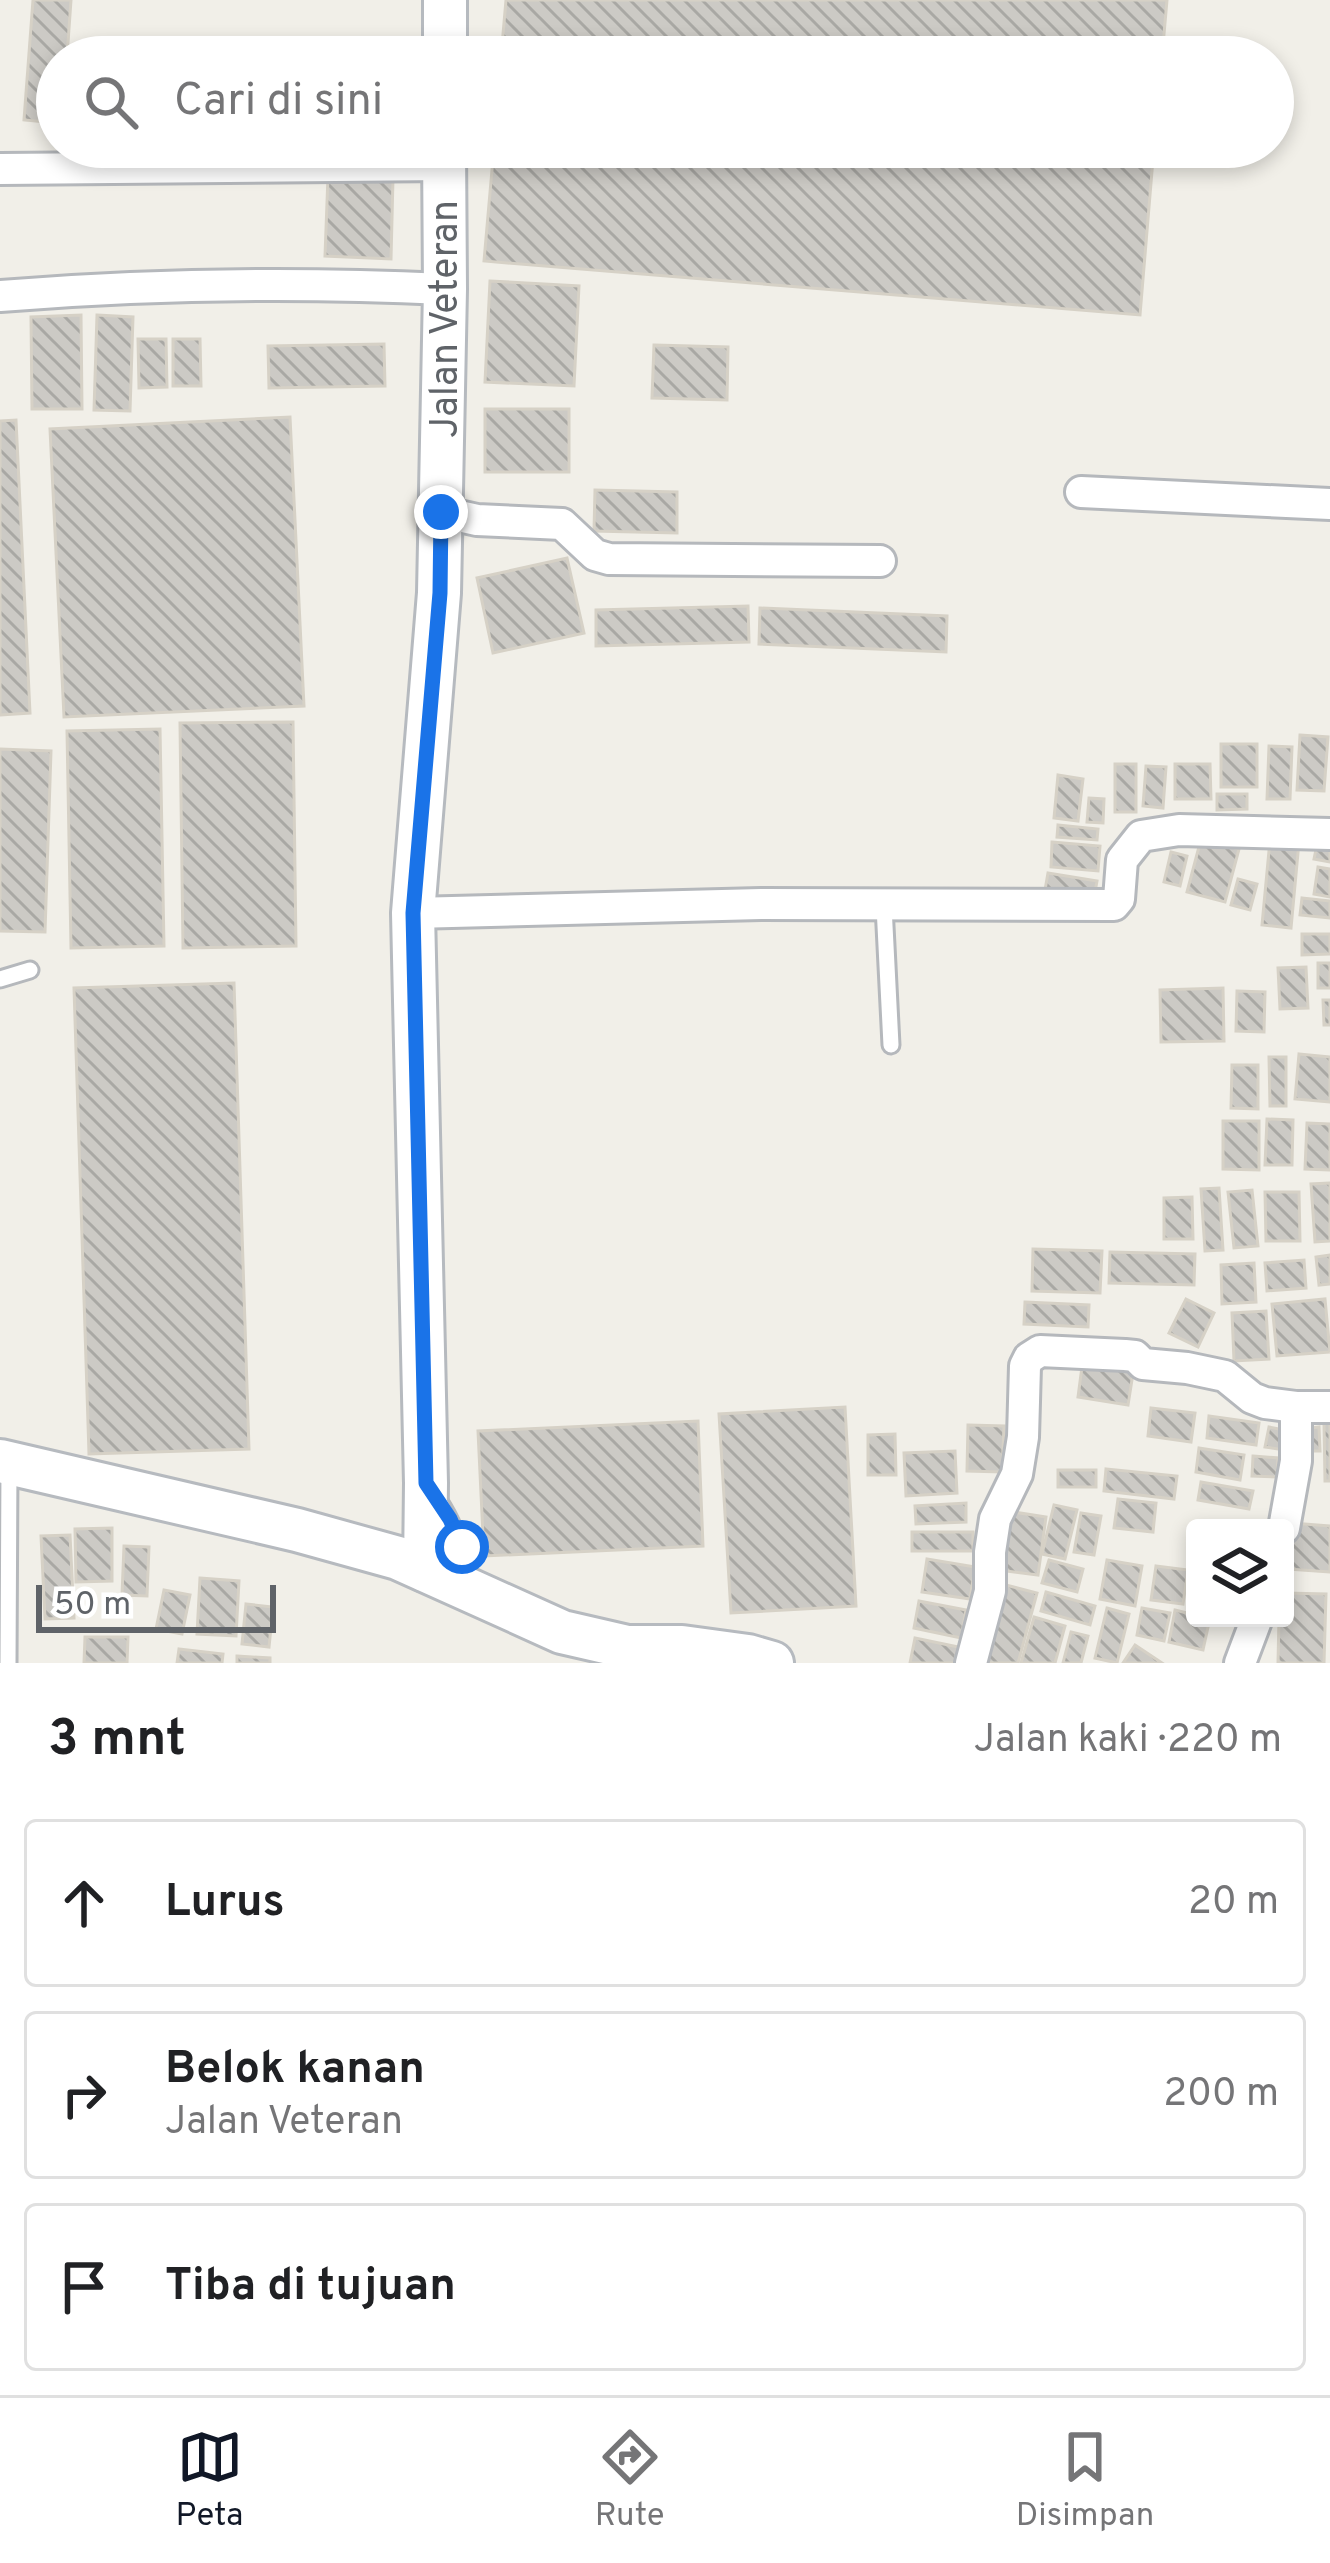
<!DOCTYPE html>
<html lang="id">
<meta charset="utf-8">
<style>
body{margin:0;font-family:Overpass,sans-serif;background:#f6f6f6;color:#202124}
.controls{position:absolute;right:36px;bottom:36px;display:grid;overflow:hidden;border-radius:12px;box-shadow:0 6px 18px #0003}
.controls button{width:108px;height:108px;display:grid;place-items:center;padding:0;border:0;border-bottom:3px solid #e0e0e0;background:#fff;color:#202124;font:60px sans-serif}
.scale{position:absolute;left:36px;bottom:30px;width:240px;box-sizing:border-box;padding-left:12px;border:6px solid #5f6368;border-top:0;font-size:33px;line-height:42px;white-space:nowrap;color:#5f6368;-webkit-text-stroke:9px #fff;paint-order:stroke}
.stop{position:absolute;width:36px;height:36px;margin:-27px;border:9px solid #1a73e8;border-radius:50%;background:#fff}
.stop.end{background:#1a73e8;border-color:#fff;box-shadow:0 3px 12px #0008}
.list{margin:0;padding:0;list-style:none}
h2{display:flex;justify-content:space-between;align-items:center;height:156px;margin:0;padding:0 48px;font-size:51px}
h2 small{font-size:39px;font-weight:400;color:#757577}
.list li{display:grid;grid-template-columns:78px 1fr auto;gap:36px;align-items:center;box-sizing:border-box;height:168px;margin:0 24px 24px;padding:0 24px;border:3px solid #e0e0e0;border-radius:12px}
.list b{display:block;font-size:45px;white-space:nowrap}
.list p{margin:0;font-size:39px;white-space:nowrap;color:#757577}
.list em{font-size:39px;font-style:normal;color:#757577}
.icon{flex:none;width:66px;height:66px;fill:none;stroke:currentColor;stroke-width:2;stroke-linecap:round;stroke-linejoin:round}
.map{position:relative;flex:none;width:1330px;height:1663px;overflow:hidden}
.search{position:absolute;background:#fff;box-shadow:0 6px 18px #0003;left:36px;right:36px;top:36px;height:132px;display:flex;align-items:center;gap:30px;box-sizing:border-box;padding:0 42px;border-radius:66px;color:#757577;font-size:45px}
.sheet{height:732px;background:#fff}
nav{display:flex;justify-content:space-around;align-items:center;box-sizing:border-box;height:168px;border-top:3px solid #e0e0e0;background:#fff;font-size:33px;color:#757577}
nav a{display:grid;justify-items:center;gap:6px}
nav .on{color:#111827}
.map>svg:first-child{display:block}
.building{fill:url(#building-back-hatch);stroke:#d6d1c6;stroke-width:3}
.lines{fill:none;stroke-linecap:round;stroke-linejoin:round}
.service-casing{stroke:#b5b8bc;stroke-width:21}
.minor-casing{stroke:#b5b8bc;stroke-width:36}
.secondary-casing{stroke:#b6babf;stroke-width:48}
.service{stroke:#fff;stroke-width:15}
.minor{stroke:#fff;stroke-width:30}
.secondary{stroke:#fff;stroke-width:42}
.route{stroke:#1a73e8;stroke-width:15}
.labels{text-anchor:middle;stroke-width:9;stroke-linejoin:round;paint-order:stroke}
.street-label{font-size:39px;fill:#5f6368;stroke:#fff}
</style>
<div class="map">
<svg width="1330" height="1663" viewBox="0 0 1330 1663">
<defs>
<pattern id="building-back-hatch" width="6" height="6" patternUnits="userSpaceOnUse" patternTransform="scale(3)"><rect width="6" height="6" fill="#cccac5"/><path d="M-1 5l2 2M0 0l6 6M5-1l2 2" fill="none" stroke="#a9a8a4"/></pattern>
</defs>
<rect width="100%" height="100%" fill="#f1efe8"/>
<!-- building -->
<g class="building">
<polygon points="33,0 71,0 67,57 57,57 57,123 24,120"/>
<polygon points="506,0 1167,0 1162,57 501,57"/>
<polygon points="494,147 1154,147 1140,315 484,261"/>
<polygon points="328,176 393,178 391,259 325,256"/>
<polygon points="490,281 579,286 574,386 485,382"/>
<polygon points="81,315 82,409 32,409 31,317"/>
<polygon points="97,315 133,317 130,411 94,410"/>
<polygon points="138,339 166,339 167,387 139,388"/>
<polygon points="173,339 200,339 201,386 173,386"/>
<polygon points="384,344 385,386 269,388 268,346"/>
<polygon points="654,345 728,347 727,400 652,398"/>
<rect x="485" y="409" width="84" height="63"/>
<polygon points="290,417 304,706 64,717 50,429"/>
<polygon points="16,420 30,713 0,715 0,421"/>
<polygon points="595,490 677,492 677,533 594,531"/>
<polygon points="567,558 584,633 493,653 477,578"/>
<polygon points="748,606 749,642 596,646 596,610"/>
<polygon points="760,608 947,616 946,652 759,644"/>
<polygon points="293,722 296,946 183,948 180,723"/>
<polygon points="160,729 164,946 71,948 67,731"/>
<polygon points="1300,735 1328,737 1324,791 1297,790"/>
<rect x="1221" y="744" width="36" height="43"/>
<polygon points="1269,746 1292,747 1290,799 1267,799"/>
<polygon points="0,749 51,751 45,932 0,931"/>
<rect x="1115" y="764" width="21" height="48"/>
<polygon points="1175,764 1210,764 1211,799 1175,799"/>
<polygon points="1146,766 1166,767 1163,808 1143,806"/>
<polygon points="1058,775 1083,779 1078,821 1054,818"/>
<polygon points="1217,794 1247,794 1247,809 1217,810"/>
<polygon points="1089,798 1104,799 1103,823 1087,822"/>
<polygon points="1058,825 1098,829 1097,840 1057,837"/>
<polygon points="1319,835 1330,837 1330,862 1314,859"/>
<polygon points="1201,839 1239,849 1225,902 1187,892"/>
<polygon points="1270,840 1299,842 1291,928 1262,925"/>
<polygon points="1052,842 1100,846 1098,871 1051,867"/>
<polygon points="1171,852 1187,856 1180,886 1164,882"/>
<polygon points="1318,867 1330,869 1330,897 1314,894"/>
<polygon points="1048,873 1097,881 1094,898 1045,890"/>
<polygon points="1238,879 1257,884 1250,910 1231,905"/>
<polygon points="1302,898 1330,901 1330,918 1300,915"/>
<polygon points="1302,934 1330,934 1330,954 1302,955"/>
<rect x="1318" y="963" width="12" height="25"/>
<polygon points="1306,967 1308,1008 1280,1009 1278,968"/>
<polygon points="234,983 249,1449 89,1454 74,988"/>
<polygon points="1223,988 1224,1041 1161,1042 1160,990"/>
<polygon points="1237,991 1265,992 1264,1032 1236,1031"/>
<polygon points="1323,1000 1330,1000 1330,1025 1324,1025"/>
<polygon points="1299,1054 1330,1057 1330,1102 1295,1099"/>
<polygon points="1269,1057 1286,1057 1286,1106 1270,1106"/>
<polygon points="1232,1065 1258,1065 1258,1109 1231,1108"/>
<polygon points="1267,1119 1293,1120 1292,1165 1265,1165"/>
<polygon points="1223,1121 1259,1121 1259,1170 1223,1169"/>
<polygon points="1307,1123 1330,1124 1330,1170 1305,1169"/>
<polygon points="1330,1183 1330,1241 1315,1242 1311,1184"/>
<polygon points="1219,1188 1223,1250 1205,1251 1201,1189"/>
<polygon points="1252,1190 1258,1246 1234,1248 1228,1192"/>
<polygon points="1265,1192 1299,1192 1300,1241 1266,1241"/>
<polygon points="1192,1197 1193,1239 1164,1239 1164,1198"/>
<polygon points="1033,1249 1102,1251 1100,1293 1032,1291"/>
<polygon points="1110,1252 1195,1254 1194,1285 1109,1283"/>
<polygon points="1330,1255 1330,1284 1319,1285 1316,1257"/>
<polygon points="1304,1260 1306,1288 1267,1291 1265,1263"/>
<polygon points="1254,1263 1256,1302 1222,1304 1221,1265"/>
<polygon points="1186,1299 1214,1313 1198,1347 1169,1333"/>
<polygon points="1325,1299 1330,1352 1277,1356 1272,1304"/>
<polygon points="1025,1302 1089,1305 1088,1327 1024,1324"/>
<polygon points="1266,1311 1269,1359 1234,1361 1232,1313"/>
<polygon points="1083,1359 1134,1367 1128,1405 1078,1397"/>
<polygon points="845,1407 856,1606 731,1613 719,1414"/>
<polygon points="1151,1408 1195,1413 1191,1442 1148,1436"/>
<polygon points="1209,1416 1259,1423 1256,1445 1207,1438"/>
<polygon points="698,1421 703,1546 484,1556 478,1431"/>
<polygon points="1324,1423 1330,1423 1330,1481 1325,1481"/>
<polygon points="968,1425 1004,1426 1002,1472 967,1471"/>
<polygon points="1269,1427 1289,1431 1285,1450 1265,1447"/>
<polygon points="1319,1427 1320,1451 1305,1451 1304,1429"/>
<polygon points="895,1434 896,1475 868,1475 868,1435"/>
<polygon points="1199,1448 1244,1455 1240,1480 1196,1472"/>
<polygon points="955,1451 957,1493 906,1496 904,1453"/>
<polygon points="1253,1456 1278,1458 1277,1477 1252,1476"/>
<polygon points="1106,1469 1177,1476 1174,1499 1104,1491"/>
<rect x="1058" y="1470" width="38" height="17"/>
<polygon points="1201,1482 1253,1491 1249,1509 1198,1500"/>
<polygon points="1118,1499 1156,1503 1153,1532 1114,1528"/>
<polygon points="966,1503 966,1522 916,1524 915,1506"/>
<polygon points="1054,1505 1077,1510 1065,1559 1042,1554"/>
<polygon points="1007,1511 1046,1517 1038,1575 998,1570"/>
<polygon points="1081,1513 1101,1516 1094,1555 1074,1552"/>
<polygon points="1292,1523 1330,1526 1330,1572 1289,1569"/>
<polygon points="112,1528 112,1581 76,1582 75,1529"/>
<rect x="912" y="1532" width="61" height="19"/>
<polygon points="70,1535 74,1618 45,1619 41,1536"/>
<polygon points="124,1546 149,1547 147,1596 122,1595"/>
<polygon points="927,1559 975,1567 970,1599 922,1592"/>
<polygon points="1049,1560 1083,1569 1077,1592 1042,1583"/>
<polygon points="1107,1560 1142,1566 1135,1606 1100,1599"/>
<polygon points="1156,1566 1188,1570 1183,1604 1151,1600"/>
<polygon points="200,1578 239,1581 236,1636 197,1634"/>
<polygon points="998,1583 1037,1593 1018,1663 977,1663"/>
<polygon points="164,1590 190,1595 182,1634 156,1629"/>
<polygon points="1046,1592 1095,1606 1090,1625 1041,1611"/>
<polygon points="1285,1593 1326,1594 1324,1663 1278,1663 1279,1618 1285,1618"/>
<polygon points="919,1601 966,1610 961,1638 914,1628"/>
<polygon points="246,1604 273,1607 269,1647 242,1644"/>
<polygon points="1107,1608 1129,1614 1117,1663 1095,1658"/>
<polygon points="1142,1608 1170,1613 1164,1641 1137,1635"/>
<polygon points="1175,1610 1195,1615 1195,1618 1210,1618 1203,1650 1169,1642"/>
<polygon points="1034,1617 1065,1626 1055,1663 1021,1663"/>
<polygon points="1071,1632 1088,1636 1081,1663 1063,1663"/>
<polygon points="85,1637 128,1637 127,1663 84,1663"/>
<polygon points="915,1638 958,1647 954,1663 910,1663"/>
<polygon points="1135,1645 1162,1663 1123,1663"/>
<polygon points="179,1649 223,1654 222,1663 177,1663"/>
<polygon points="237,1656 270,1658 270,1663 237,1663"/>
</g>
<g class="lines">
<!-- service casing -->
<g class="service-casing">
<g id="service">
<polyline points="884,906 891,1045"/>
<polyline points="0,979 30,970"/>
<path d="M438 1500C456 1528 463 1551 467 1584"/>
<polyline points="8,1663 9,1466"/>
</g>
</g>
<!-- minor casing -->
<g class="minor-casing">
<g id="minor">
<polyline points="0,169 444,165"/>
<path d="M0 296C148 284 297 282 445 289"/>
<polyline points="1081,492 1330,504"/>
<polyline points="441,512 477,520 562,524 595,555 609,559 880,561"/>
<polyline points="413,913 761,904 1114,905 1119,899 1122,860 1141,836 1179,830 1330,834"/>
<polyline points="1284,1528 1296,1461 1296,1407 1330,1407"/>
<polyline points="971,1663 990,1591 990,1552 995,1519 1017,1474 1023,1437 1025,1366 1029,1358 1040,1351 1125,1355 1135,1356 1143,1364 1187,1368 1225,1376 1252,1398 1265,1403 1296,1407"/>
<polyline points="1240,1663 1257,1618"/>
</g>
</g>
<!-- secondary casing -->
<g class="secondary-casing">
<g id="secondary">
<polyline points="445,57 445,0"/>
<polyline points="0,1461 297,1530 398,1558 562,1632 627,1647 682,1647 748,1656 772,1663"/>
<polyline points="425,1570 426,1483 413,913 439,593 445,289 444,147"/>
</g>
</g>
<!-- service -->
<use href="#service" class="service"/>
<!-- minor -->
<use href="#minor" class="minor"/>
<!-- secondary -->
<use href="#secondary" class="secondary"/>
</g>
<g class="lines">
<!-- route -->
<polyline class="route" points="441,512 440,593 413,913 426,1483 450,1519 462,1547"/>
</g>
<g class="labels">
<!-- street labels -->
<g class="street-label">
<text transform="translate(443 319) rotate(-90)" y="14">Jalan Veteran</text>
</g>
</g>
</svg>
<div class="controls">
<button><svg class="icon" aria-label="layers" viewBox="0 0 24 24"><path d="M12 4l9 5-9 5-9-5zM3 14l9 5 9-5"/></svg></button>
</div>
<div class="scale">50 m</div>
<div class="stop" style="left:462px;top:1547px"></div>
<div class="stop end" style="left:441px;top:512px"></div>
<div class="search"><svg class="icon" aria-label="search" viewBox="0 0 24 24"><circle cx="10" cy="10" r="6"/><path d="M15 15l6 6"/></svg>Cari di sini</div>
</div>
<section class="sheet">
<h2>3 mnt<small>Jalan kaki · 220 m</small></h2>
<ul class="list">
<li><svg class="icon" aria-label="ahead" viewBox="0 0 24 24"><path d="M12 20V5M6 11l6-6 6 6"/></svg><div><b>Lurus</b></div><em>20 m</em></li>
<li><svg class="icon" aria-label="right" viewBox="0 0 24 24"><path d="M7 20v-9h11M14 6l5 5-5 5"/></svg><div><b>Belok kanan</b><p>Jalan Veteran</p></div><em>200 m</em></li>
<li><svg class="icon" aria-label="arrive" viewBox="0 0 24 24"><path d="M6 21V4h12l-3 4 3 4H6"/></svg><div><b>Tiba di tujuan</b></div></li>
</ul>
</section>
<nav>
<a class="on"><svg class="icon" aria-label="map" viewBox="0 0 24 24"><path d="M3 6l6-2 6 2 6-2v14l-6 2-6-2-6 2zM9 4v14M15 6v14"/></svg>Peta</a>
<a><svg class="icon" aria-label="directions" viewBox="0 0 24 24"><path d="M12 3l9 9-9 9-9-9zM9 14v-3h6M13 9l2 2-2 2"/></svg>Rute</a>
<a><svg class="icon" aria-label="saved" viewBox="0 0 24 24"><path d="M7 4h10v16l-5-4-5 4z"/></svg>Disimpan</a>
</nav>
